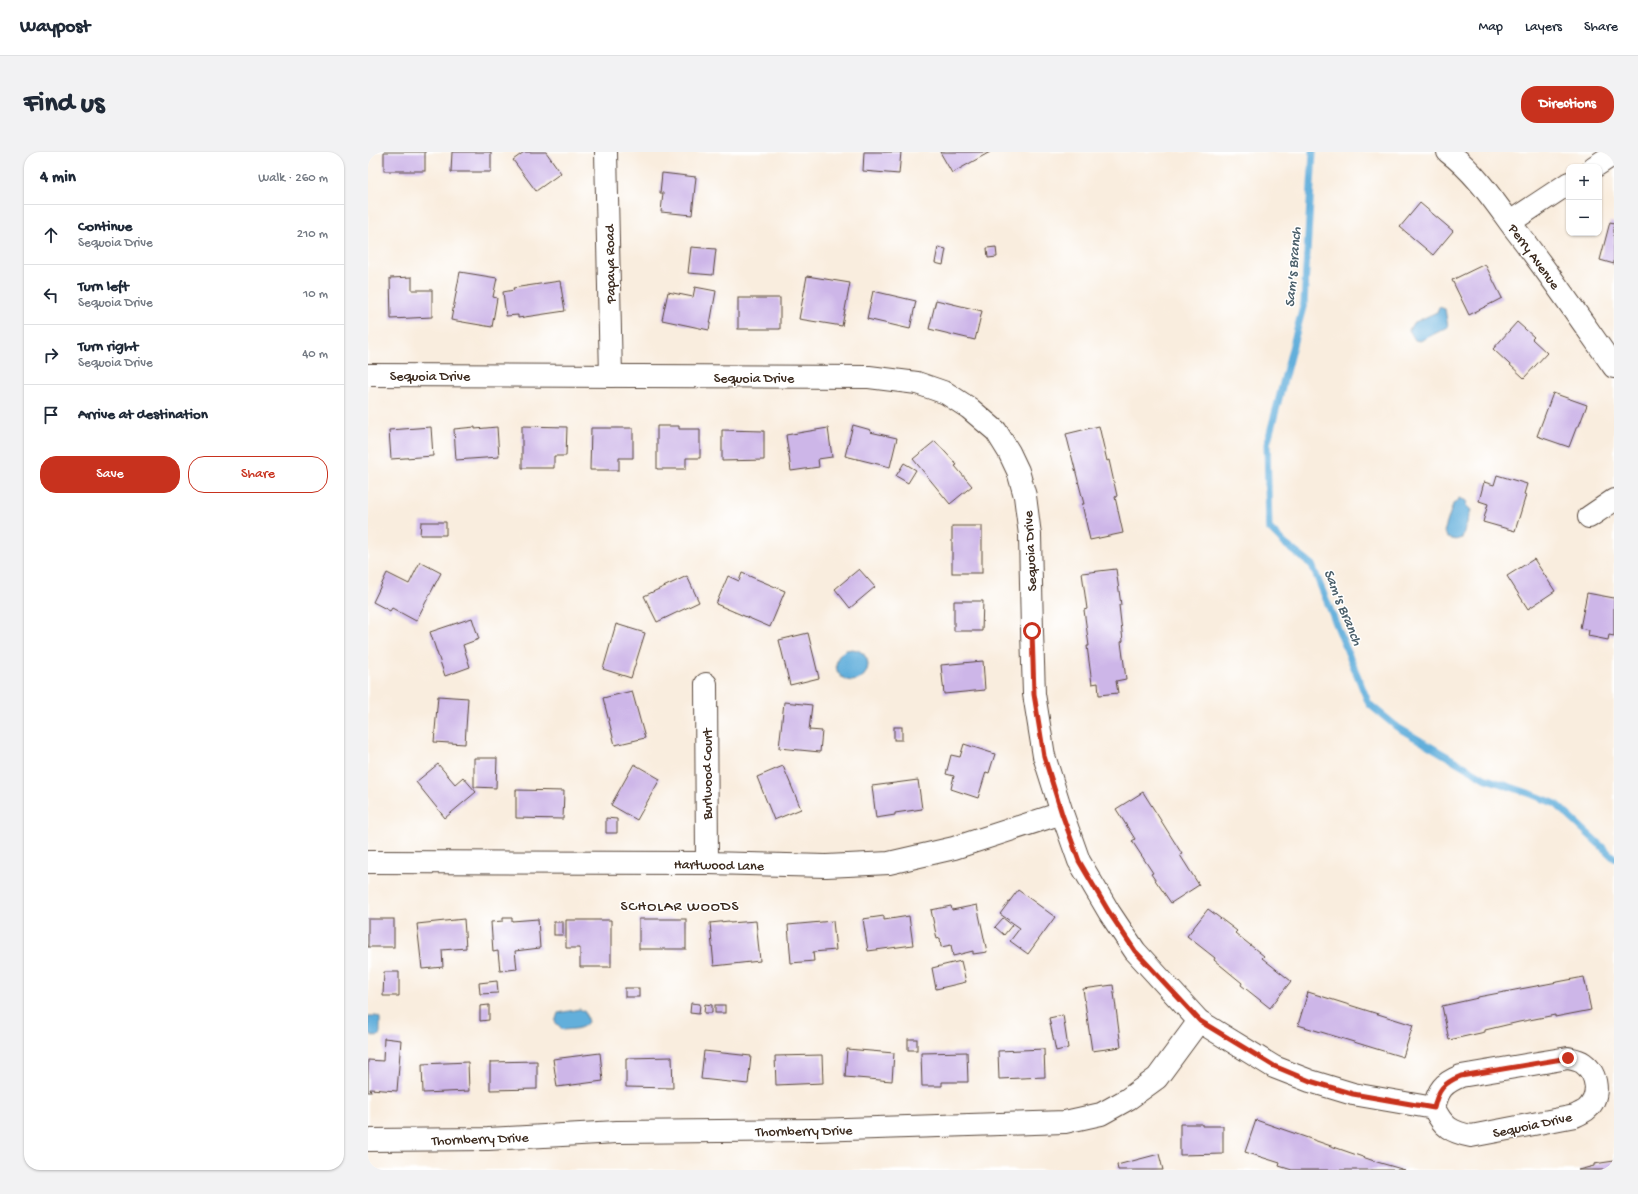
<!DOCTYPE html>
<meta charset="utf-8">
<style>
body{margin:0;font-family:"Gochi Hand",sans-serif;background:#f2f2f3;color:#1f2937}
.controls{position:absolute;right:12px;top:12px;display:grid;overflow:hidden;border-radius:8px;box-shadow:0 1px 3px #0004}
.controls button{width:36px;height:36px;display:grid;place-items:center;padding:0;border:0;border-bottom:1px solid #e0e1e3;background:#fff;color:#1f2937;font:20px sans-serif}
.stop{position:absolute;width:12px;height:12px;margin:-9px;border:3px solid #c8321e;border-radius:50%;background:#fff}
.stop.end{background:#c8321e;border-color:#fff;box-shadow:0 1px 4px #0008}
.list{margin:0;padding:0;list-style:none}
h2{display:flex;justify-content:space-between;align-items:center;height:52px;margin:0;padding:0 16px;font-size:17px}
h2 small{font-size:13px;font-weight:400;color:#747a83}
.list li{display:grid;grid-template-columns:26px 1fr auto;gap:12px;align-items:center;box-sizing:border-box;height:60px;padding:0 16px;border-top:1px solid #e0e1e3}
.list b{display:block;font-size:15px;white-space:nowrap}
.list p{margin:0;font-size:13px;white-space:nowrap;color:#747a83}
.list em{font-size:13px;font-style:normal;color:#747a83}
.actions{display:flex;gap:8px;padding:12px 16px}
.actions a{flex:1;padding:9px 0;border:1px solid #c8321e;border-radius:16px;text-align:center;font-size:14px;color:#c8321e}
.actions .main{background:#c8321e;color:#fff}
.icon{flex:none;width:22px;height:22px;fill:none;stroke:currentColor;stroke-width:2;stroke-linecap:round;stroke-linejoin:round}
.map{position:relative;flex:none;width:1246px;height:1018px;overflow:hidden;border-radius:16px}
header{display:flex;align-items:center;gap:24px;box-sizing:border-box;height:56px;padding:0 20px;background:#fff;border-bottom:1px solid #e0e1e3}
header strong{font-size:19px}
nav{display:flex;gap:22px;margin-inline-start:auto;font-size:14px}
.intro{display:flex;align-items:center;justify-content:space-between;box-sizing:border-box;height:96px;padding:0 24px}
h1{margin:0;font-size:28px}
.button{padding:10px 18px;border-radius:16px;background:#c8321e;color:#fff;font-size:14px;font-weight:700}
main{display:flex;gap:24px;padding:0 24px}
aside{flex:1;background:#fff;border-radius:16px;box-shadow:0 1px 3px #0004}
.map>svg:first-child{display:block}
.water{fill:#62afdb;stroke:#4e6c7c}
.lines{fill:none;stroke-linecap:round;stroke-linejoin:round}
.stream{stroke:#62afdb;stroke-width:7}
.building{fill:#cdb6e8}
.street-casing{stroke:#58473b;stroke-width:24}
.street{stroke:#fff;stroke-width:22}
.route{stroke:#c8321e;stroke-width:5}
.labels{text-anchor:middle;stroke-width:3;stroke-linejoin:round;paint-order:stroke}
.street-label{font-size:14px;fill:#3b2a1e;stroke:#fff}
.water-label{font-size:15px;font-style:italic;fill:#4b5f6a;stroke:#fff}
.neighbourhood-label{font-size:15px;letter-spacing:1px;fill:#3b2a1e;stroke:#fff}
</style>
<header>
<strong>Waypost</strong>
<nav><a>Map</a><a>Layers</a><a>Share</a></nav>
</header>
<div class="intro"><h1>Find us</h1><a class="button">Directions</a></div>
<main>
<aside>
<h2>4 min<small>Walk · 260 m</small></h2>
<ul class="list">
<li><svg class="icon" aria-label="ahead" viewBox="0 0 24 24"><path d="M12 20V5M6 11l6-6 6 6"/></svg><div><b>Continue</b><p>Sequoia Drive</p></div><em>210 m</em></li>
<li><svg class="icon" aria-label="left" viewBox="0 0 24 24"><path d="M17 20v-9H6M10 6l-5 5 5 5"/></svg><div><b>Turn left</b><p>Sequoia Drive</p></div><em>10 m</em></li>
<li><svg class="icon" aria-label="right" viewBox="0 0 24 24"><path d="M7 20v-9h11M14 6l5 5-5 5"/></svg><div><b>Turn right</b><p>Sequoia Drive</p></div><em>40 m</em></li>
<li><svg class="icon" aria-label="arrive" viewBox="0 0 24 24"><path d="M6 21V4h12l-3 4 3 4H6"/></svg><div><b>Arrive at destination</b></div></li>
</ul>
<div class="actions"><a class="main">Save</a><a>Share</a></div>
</aside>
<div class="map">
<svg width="1246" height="1018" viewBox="0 0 1246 1018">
<rect width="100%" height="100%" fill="#fff"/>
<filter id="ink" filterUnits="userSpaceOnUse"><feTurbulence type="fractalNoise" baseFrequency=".025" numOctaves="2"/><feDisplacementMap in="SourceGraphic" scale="8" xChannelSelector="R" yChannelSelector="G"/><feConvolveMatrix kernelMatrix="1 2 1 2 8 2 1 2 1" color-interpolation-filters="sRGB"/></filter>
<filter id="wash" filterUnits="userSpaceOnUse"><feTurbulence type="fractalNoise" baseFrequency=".012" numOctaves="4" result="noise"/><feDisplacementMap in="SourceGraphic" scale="16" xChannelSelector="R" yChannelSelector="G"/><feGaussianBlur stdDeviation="0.9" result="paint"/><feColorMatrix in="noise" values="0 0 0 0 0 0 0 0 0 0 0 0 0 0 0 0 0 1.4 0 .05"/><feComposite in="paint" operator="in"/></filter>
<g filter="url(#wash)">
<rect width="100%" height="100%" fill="#f9edde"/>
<!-- water -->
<g class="water">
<polygon points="1071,155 1077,157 1080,175 1052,189 1047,188 1041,178 1045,171 1069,160"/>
<polygon points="1091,346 1099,349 1098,353 1103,358 1094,386 1088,388 1080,386 1076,380 1085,352 1090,349"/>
<circle cx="484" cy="513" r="16"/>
<path d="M212 857 217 860 220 870C214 878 205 877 195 878L187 870 190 861Z"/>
<polygon points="0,864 8,864 12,866 12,882 9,885 5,884 0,880"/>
</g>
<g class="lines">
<!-- stream -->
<polyline class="stream" points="945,0 936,151 899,292 901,376 917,392 944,413 1001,552 1029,575 1116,626 1163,642 1188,652 1246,706"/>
</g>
<g id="blocks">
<!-- building -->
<g class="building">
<rect x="16" y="0" width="41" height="19"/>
<polygon points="84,0 123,0 123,20 83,20"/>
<polygon points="156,0 178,0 193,21 168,39 145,8"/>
<polygon points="496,0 533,0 531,22 495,19"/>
<polygon points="572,0 622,0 584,21"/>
<polygon points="294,21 328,25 324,63 293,60 295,41 292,41"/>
<polygon points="1052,51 1085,79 1065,103 1032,75"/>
<polygon points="1242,70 1246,71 1246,112 1232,108"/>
<polygon points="323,95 348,97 345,123 320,121"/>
<polygon points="570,95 578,97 575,113 567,111"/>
<polygon points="628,95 629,105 620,106 619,96"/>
<polygon points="1117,112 1134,146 1101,163 1084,128"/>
<polygon points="92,120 129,126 125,145 129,146 124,175 83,168"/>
<polygon points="439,124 482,131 474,174 431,167"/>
<polygon points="44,125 44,138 64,138 64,165 23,167 22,126"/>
<polygon points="192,129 197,159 150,166 150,163 138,164 135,140 146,138 145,136"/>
<polygon points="327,135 348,139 341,178 294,168 300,140 325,145"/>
<polygon points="505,139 548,149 542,177 499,167"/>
<rect x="370" y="146" width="42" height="31"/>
<polygon points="568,148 614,159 607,188 561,177"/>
<polygon points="1149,170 1166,185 1164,187 1179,201 1156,226 1125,197"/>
<polygon points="1185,241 1219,253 1211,274 1209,274 1201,295 1169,284"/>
<polygon points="485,273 503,278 502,280 529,286 522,315 477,304"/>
<polygon points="154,274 199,275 198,304 186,304 186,316 154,316"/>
<polygon points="289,274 311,274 311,277 332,277 332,306 318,306 318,317 289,317"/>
<polygon points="731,274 739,309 741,308 749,344 747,345 755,381 722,388 714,352 716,352 698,282"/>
<polygon points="63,275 65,304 23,307 21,278"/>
<polygon points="107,275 107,277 129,275 131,305 88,308 86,277"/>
<polygon points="223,276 265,276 265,306 251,306 251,318 222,318"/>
<polygon points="460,276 464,305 450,307 451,315 423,319 418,283"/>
<polygon points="354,278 396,279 396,308 354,309"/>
<polygon points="567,289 589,313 587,314 604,334 582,352 545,307"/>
<polygon points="536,311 548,318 540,331 528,324"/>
<polygon points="1129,323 1159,332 1156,342 1158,343 1147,379 1115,370 1120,352 1111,349 1116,330 1126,333"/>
<polygon points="53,370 78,370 78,383 52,383"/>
<rect x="584" y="374" width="30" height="47"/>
<polygon points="1166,407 1187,439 1160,457 1139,424"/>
<polygon points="52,410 73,421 48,469 24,456 22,459 5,450 19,421 41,432"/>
<polygon points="491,417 507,435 482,456 467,437"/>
<polygon points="748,417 753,453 751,453 755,489 753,490 758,527 748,529 750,541 731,543 730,531 724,532 719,494 721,494 716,458 719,457 714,421"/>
<polygon points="374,421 417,439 402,475 348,452 360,424 371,429"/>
<polygon points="319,424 331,450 289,470 276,444"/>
<polygon points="1219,441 1246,446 1246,484 1241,483 1240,488 1220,484 1221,478 1212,476"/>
<polygon points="586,449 615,449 614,479 586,479"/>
<polygon points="104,466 111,487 95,493 102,515 77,524 62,480"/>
<polygon points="248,472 277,481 263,526 235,517"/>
<polygon points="440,481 451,526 422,533 411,488"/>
<polygon points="615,509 617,538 576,542 573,513"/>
<polygon points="264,539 277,586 247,593 235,546"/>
<polygon points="70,544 100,546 97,592 66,590"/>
<polygon points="416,550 444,553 441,578 454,579 452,600 411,596"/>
<rect x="526" y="575" width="8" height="13"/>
<polygon points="596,592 627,602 621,621 618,620 610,646 583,637 586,624 578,622 583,603 592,605"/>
<polygon points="106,606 129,606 128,636 106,635"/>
<polygon points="70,612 87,632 95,625 108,640 77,666 48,630"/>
<polygon points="266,612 292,627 269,668 243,653"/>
<polygon points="415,614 433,657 406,668 389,625"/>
<polygon points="550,628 554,657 527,661 527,663 508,666 504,634"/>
<polygon points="148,638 196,639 195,667 148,666"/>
<polygon points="775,640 814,702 812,703 831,733 803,751 783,722 785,721 764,689 767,687 748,657"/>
<polygon points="238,666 249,667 249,681 238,681"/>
<polygon points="650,738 687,765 660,802 642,789 652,776 632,762"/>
<polygon points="609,753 619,800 605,802 605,799 585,804 583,793 573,795 572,786 569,787 563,758 583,754 584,758"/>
<polygon points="840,757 869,779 867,781 896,804 894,806 923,829 902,856 873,833 874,831 846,808 847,806 819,784"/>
<polygon points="516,764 516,768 541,764 545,793 500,799 495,767"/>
<polygon points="135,766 144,766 144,769 170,767 172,796 147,799 149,817 132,819 130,799 125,800 123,770 135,769"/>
<polygon points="635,766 644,773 636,783 627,775"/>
<rect x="0" y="767" width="26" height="28"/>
<polygon points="96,767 98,796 74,798 75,815 54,817 49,772"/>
<rect x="271" y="767" width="47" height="30"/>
<polygon points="198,768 243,768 243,815 212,815 212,796 198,796"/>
<polygon points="361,769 362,771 388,769 392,809 346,814 342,771"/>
<polygon points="465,769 468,798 445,800 446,809 423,811 420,773"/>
<rect x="186" y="770" width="9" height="13"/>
<polygon points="593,809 598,830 568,837 564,816"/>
<polygon points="16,820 31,820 31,844 15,844"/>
<polygon points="1216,825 1223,858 1187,865 1187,863 1151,870 1117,878 1117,880 1081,888 1074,854 1110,846 1110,845"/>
<polygon points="129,829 130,841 112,842 111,831"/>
<polygon points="745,833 753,895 724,899 715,837"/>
<rect x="257" y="836" width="14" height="9"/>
<polygon points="940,840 1045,873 1035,905 930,873"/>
<polygon points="323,851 332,852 331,862 322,861"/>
<polygon points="337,852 344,853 344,861 336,861"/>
<polygon points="121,853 121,868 112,869 112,854"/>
<rect x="347" y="853" width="10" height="8"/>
<polygon points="695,863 700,896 688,899 681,866"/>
<polygon points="16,886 33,888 29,939 2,937 3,940 0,940 0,908 15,909"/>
<rect x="540" y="887" width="9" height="11"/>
<polygon points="479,897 526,901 524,929 477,925"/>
<polygon points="676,897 677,925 631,927 630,899"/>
<polygon points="336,899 383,904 380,932 333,927"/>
<polygon points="599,900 600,930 574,930 574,934 554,934 553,901"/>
<polygon points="232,901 235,929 189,935 185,907"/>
<polygon points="454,903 455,931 408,933 407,904"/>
<polygon points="304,905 305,936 258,935 258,906"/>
<polygon points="169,909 169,937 122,938 122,910"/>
<polygon points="100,910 101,939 55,941 54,912"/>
<polygon points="888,968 1009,1010 1037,1018 924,1018 911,1014 912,1011 877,1000"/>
<polygon points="812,972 834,972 834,974 855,974 855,1002 812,1003"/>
<polygon points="791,1002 795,1018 750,1018 749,1013"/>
<polygon points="1246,1009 1246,1018 1210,1018 1226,1014 1226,1012"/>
</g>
</g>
</g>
<g filter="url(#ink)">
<use href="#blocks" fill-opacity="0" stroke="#58473b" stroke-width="1"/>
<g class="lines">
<!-- street casing -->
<g class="street-casing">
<g id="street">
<polyline points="238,0 243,224"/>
<path d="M1080 0C1107 20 1126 49 1146 76 1181 121 1213 168 1246 215"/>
<polyline points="1226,15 1246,2"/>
<polyline points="1142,70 1201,31"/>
<polyline points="0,223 501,225 549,231 578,241 601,256 628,279 641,300 650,319 657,344 662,383 664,479 666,542 676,604 694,661 711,709 741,760 767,799 831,869 906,915 942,929 985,942 1066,956"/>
<polyline points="1221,365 1246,348"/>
<polyline points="338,532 339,711"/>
<polyline points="0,710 339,711 458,714 501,712 521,711 586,696 694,661"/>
<path d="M1200 906C1205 907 1211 908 1215 911 1230 922 1233 945 1218 958 1215 960 1211 962 1207 964L1103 984C1083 980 1075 975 1066 956 1070 938 1075 931 1093 924Z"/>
<polyline points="0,988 120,987 249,980 447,978 697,970 733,962 760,947 789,926 831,869"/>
</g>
</g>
<!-- street -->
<use href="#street" class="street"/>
</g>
</g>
<g class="lines" filter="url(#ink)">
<!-- route -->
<path class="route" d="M664 479 666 542 676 604 694 662 711 709 741 760 767 799 832 869 906 914 942 929 985 942 1066 956C1070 938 1075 931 1093 924L1200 906"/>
</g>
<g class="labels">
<!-- street labels -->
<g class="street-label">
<text transform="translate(1167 104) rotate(54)" y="5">Perry Avenue</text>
<text transform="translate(241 112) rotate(-91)" y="5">Papaya Road</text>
<text x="62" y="228">Sequoia Drive</text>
<text x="386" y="230">Sequoia Drive</text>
<text transform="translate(661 399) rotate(-93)" y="5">Sequoia Drive</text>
<text transform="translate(338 622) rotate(-90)" y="5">Burlwood Court</text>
<text transform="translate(351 712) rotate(1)" y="5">Hartwood Lane</text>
<text transform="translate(1164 972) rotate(-12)" y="5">Sequoia Drive</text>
<text transform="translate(436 978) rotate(-1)" y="5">Thornberry Drive</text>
<text transform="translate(112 986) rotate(-2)" y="5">Thornberry Drive</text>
</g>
<!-- water labels -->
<g class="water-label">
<text transform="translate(924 115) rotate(-85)" y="5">Sam's Branch</text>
<text transform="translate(976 455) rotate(68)" y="5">Sam's Branch</text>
</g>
<!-- neighbourhood labels -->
<g class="neighbourhood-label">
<text x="312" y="758">SCHOLAR WOODS</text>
</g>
</g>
</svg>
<div class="controls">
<button>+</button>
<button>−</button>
</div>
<div class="stop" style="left:664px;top:479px"></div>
<div class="stop end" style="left:1200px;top:906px"></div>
</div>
</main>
